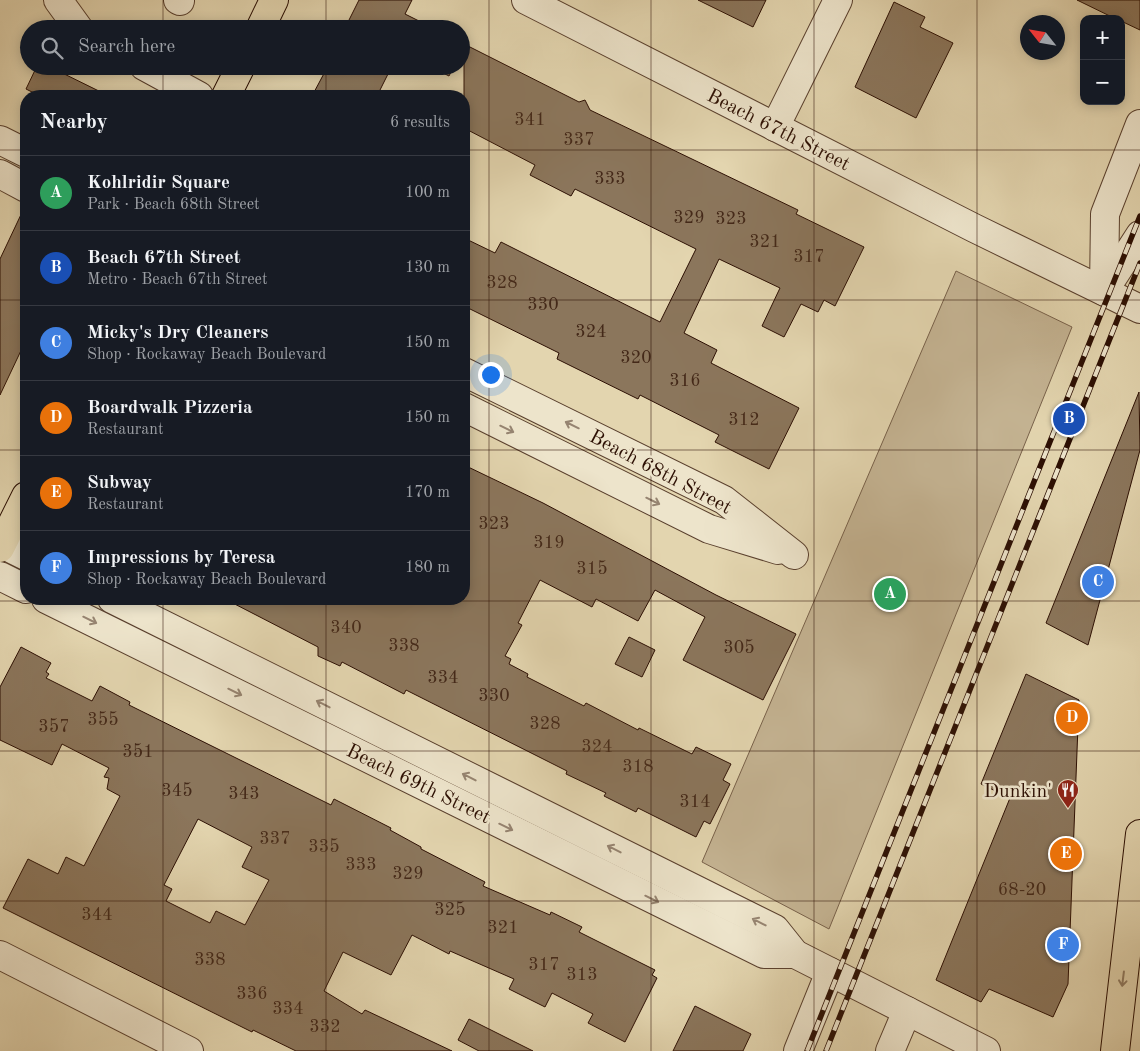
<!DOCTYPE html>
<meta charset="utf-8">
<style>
body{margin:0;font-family:"Old Standard TT",serif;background:#242831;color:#f1f3f6}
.controls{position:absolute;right:15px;top:15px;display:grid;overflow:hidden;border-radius:10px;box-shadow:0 2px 12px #0003}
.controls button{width:45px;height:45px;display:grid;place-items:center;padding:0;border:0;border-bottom:1px solid #363941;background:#171b24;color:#f1f3f6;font:25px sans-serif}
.compass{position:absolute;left:1020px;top:15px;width:45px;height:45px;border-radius:50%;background:#171b24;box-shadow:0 2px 12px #0003;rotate:301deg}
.you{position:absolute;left:490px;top:374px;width:18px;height:18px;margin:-12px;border:4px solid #fff;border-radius:50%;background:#1a73e8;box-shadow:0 0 0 8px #1a73e833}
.badge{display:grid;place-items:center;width:32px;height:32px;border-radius:50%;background:#c59692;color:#fff;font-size:16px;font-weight:700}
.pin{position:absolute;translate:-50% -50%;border:2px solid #fff;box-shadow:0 1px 5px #0006}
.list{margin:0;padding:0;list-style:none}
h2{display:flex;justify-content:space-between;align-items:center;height:65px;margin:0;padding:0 20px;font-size:21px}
h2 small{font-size:16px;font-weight:400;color:#9ea1a6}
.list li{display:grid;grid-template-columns:32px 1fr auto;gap:15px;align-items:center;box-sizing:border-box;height:75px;padding:0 20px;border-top:1px solid #363941}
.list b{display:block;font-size:19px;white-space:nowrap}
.list p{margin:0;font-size:16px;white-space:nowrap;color:#9ea1a6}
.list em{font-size:16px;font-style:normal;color:#9ea1a6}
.icon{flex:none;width:28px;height:28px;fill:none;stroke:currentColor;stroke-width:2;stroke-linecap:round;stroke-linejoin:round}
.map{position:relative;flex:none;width:1140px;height:1051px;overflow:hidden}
.search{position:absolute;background:#171b24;box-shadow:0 2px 12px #0003;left:20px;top:20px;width:450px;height:55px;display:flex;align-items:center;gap:12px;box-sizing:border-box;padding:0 18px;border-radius:28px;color:#9ea1a6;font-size:19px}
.panel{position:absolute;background:#171b24;box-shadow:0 2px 12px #0003;left:20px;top:90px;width:450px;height:515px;border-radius:20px}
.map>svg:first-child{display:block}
.green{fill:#c4b392;stroke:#78614a}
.building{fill:#8b765c;stroke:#2c0f03;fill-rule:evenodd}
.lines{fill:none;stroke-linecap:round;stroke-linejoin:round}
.minor-casing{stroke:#5a402e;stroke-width:30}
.major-casing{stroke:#2c0f03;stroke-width:30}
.minor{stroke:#ede4cb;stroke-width:28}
.major{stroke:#e3d5af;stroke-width:28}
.rail-casing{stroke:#2c0f03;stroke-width:5.5}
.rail{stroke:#ede4cb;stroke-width:4;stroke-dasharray:11;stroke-linecap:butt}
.oneway{stroke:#968471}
.oneway2{stroke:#917c62}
.grid{fill:none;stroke:#2c0f03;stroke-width:1;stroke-opacity:0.55}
.labels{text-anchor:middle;stroke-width:5;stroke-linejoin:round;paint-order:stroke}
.number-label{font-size:18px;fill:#442919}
.street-label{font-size:20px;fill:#2c0f03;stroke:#ede4cb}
.poi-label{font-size:20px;fill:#2c0f03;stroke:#ede4cb;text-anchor:end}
</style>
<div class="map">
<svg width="1140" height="1051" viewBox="0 0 1140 1051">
<rect width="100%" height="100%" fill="#e3d5af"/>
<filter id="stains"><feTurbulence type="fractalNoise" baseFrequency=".004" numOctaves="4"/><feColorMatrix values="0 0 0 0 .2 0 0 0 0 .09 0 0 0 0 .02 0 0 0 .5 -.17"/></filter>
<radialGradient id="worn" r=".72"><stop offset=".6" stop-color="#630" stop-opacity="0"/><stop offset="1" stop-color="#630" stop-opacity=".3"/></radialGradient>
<!-- green -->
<polygon class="green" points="956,271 1072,327 829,929 702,862"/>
<!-- building -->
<g class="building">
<polygon points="359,0 412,0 405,14 425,24 422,29 348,29 345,28"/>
<polygon points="698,0 766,0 753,27"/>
<polygon points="1077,0 1140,0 1140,30 1121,21 1121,19 1116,19"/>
<polygon points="894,2 925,17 920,27 953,43 916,118 855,87"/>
<polygon points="464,44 579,102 585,100 590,110 798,210 796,214 864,247 835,306 824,300 818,312 801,304 784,337 762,326 780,288 719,259 684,333 717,350 711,363 799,408 769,469 715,442 719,435 640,395 638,399 557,359 559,353 464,306 464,238 495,253 501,242 660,322 696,249 575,189 571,196 530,175 535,165 464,128"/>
<polygon points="37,66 48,66 109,96 40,96 26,89"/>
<polygon points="328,66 392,66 377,96 312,96"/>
<polygon points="429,66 454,66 449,76"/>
<polygon points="26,204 26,340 0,395 0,259"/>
<polygon points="1139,392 1140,450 1088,645 1046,623"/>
<polygon points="464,465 543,503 716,595 796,634 763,700 683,660 705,617 655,590 638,621 596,599 592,607 540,580 518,623 522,625 505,656 511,659 509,664 528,674 527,677 584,706 586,703 638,730 639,728 692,754 696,747 731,764 723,780 730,784 710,824 704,821 696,837 638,808 636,812 604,796 606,793 566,774 567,771 406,690 404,694 342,662 340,666 318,656 318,647 225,599 464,599"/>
<polygon points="629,637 655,650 642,677 615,664"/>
<path d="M21 647 51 663 46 672 49 674 46 678 92 701 100 686 130 702 129 705 331 805 334 799 391 828 390 830 421 847V849L485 882 483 886 550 915 551 912 582 927 579 932 655 970 652 975 657 978 625 1042 588 1023 593 1014 552 993 545 1007 509 989 514 979 450 951 449 954 412 935 391 975 343 952 324 991 362 1014 365 1010 452 1051H296L253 1030 252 1032 3 908 28 859 58 874 66 857 84 866 120 796 107 789 109 778 104 777 109 768 62 744 52 765 0 740V687ZM198 819 252 847 242 867 269 880 245 925 216 911 210 923 166 901 172 889 164 885Z"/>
<polygon points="1026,674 1079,700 1068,984 1053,1017 989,989 981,1002 936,980 1010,798 981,784"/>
<polygon points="695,1006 751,1034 743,1051 673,1051"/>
<polygon points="469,1019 533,1051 479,1051 458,1040"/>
</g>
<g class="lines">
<!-- minor casing -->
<g class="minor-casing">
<g id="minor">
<polyline points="58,0 79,29"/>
<polyline points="178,0 180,1"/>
<polyline points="526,0 974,228 1140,309"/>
<polyline points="144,66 199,96"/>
<polyline points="775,127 838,0"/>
<polyline points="0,140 26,153"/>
<polyline points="0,174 26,188"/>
<polyline points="1104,291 1105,214 1140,124"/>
<polyline points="1104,291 1140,235"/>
<polyline points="464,372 724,500 794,555"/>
<polyline points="464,407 709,529 778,550"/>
<polyline points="0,543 26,556"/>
<polyline points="0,576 26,589"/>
<polyline points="46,599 764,954 795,954"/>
<polyline points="112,599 775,929 795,954 986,1051"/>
<polyline points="0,955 189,1051"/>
<polyline points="798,1051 830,972"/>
<polyline points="890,1051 907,1011"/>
</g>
</g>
<!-- major casing -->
<g class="major-casing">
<g id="major">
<polyline points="260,29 274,0"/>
<polyline points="226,96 241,66"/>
<polyline points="0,548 26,496"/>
<polyline points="1115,1051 1140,834"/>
</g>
</g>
<!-- minor -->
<use href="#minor" class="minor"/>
<!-- major -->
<use href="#major" class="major"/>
<!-- rail casing -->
<g class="rail-casing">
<g id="rail">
<polyline points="807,1051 1140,216"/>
<polyline points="826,1051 1140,263"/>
</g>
</g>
<!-- rail -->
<use href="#rail" class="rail"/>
</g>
<!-- one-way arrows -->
<defs><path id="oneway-shaft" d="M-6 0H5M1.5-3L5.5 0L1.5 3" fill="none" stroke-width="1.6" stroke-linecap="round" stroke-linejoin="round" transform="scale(1.25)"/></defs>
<g class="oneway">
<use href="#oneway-shaft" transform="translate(572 425) rotate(-154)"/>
<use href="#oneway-shaft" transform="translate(507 429) rotate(26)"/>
<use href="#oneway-shaft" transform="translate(653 501) rotate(26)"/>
<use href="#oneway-shaft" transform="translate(90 620) rotate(26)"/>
<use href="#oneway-shaft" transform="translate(235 692) rotate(26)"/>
<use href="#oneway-shaft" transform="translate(323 704) rotate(-153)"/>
<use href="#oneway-shaft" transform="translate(469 777) rotate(-153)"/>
<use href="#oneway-shaft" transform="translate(506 827) rotate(26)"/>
<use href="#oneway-shaft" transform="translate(614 849) rotate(-153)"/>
<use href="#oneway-shaft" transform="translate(652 899) rotate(26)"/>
<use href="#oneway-shaft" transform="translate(759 922) rotate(-153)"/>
</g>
<use class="oneway2" href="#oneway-shaft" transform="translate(1123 979) rotate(97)"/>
<!-- grid -->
<path class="grid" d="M163 0V29M326 0V29M489 0V1051M651 0V1051M814 0V1051M977 0V1051M163 66V96M326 66V96M0 150H26M464 150H1140M0 300H26M464 300H1140M0 450H26M464 450H1140M163 599V1051M326 599V1051M0 601H1140M0 751H1140M0 901H1140"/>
<!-- icons -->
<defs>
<g id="restaurant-pin" transform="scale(1.125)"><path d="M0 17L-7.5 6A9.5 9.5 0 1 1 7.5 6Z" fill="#8f2418" stroke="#ede4cb"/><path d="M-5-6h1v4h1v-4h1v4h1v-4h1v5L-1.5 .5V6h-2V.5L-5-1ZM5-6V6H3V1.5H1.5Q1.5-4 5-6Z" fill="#fff"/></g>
</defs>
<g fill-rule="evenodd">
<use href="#restaurant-pin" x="1068" y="790"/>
</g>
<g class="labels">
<!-- number labels -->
<g class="number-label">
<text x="530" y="125">341</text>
<text x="579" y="145">337</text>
<text x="610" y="184">333</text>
<text x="689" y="223">329</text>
<text x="731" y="224">323</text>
<text x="765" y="247">321</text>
<text x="809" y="262">317</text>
<text x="502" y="288">328</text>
<text x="543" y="310">330</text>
<text x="591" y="337">324</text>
<text x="636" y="363">320</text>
<text x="685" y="386">316</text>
<text x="744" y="425">312</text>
<text x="494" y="529">323</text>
<text x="549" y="548">319</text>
<text x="592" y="574">315</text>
<text x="346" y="633">340</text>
<text x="404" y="651">338</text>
<text x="739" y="653">305</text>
<text x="443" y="683">334</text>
<text x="494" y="701">330</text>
<text x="103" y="725">355</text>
<text x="545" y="729">328</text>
<text x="54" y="732">357</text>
<text x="597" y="752">324</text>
<text x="138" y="757">351</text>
<text x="638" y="772">318</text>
<text x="177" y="796">345</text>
<text x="244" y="799">343</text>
<text x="695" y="807">314</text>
<text x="275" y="844">337</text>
<text x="324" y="852">335</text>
<text x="361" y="870">333</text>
<text x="408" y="879">329</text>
<text x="1022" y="895">68-20</text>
<text x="450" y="915">325</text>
<text x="97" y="920">344</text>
<text x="503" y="933">321</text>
<text x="210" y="965">338</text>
<text x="544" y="970">317</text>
<text x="582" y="980">313</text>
<text x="252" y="999">336</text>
<text x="288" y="1014">334</text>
<text x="325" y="1032">332</text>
</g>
<!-- street labels -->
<g class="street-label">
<text transform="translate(779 129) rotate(27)" y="7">Beach 67th Street</text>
<text transform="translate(661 471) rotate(28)" y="7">Beach 68th Street</text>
<text transform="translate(419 783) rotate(26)" y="7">Beach 69th Street</text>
</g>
<!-- poi labels -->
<g class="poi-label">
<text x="1052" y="797">Dunkin'</text>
</g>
</g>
<rect width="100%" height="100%" filter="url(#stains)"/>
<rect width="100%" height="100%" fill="url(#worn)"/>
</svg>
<div class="controls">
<button>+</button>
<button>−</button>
</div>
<svg class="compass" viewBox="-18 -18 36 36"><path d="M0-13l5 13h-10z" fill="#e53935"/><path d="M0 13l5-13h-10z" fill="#9ea1a6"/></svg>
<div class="you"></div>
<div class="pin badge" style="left:890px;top:594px;background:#2e9e5b">A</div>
<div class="pin badge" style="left:1069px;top:419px;background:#1a4fb4">B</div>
<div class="pin badge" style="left:1098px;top:582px;background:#3f7fe0">C</div>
<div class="pin badge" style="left:1072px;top:718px;background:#e8710a">D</div>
<div class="pin badge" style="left:1066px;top:854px;background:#e8710a">E</div>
<div class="pin badge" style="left:1063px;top:945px;background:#3f7fe0">F</div>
<div class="search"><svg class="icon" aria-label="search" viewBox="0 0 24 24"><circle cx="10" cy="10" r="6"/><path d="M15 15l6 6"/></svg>Search here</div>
<section class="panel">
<h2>Nearby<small>6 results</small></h2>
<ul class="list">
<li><span class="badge" style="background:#2e9e5b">A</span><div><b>Kohlridir Square</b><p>Park · Beach 68th Street</p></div><em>100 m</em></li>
<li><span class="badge" style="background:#1a4fb4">B</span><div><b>Beach 67th Street</b><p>Metro · Beach 67th Street</p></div><em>130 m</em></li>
<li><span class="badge" style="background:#3f7fe0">C</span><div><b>Micky's Dry Cleaners</b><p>Shop · Rockaway Beach Boulevard</p></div><em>150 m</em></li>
<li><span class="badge" style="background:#e8710a">D</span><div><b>Boardwalk Pizzeria</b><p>Restaurant</p></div><em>150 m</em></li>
<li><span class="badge" style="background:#e8710a">E</span><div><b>Subway</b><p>Restaurant</p></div><em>170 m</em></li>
<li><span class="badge" style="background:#3f7fe0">F</span><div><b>Impressions by Teresa</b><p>Shop · Rockaway Beach Boulevard</p></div><em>180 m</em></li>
</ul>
</section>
</div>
